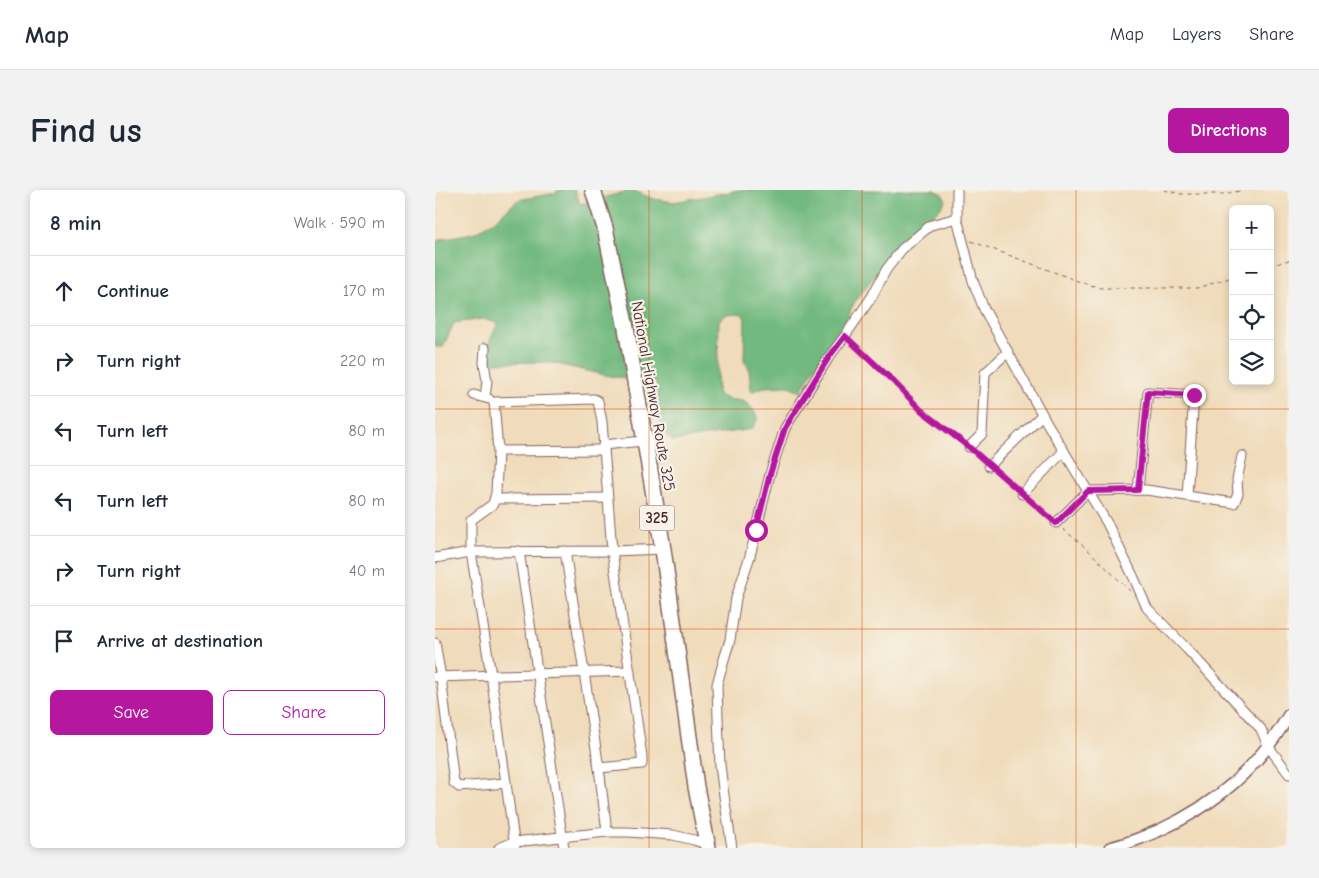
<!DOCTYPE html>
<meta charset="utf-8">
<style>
body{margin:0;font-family:"Comic Neue",sans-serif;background:#f2f2f3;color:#1f2937}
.controls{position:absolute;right:15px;top:15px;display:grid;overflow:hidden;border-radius:8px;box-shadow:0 2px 8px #0003}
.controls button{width:45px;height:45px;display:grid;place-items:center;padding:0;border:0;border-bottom:1px solid #e0e1e3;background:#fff;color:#1f2937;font:25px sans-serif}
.stop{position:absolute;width:15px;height:15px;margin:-11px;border:4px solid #b5179e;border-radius:50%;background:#fff}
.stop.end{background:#b5179e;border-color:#fff;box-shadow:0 1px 5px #0008}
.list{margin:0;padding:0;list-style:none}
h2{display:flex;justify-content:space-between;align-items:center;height:65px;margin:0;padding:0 20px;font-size:21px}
h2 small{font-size:16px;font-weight:400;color:#747a83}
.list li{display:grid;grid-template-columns:32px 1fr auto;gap:15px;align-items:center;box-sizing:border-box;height:70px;padding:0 20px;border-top:1px solid #e0e1e3}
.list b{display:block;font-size:19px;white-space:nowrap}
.list em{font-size:16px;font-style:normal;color:#747a83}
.actions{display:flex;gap:10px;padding:15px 20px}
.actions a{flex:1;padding:11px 0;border:1px solid #b5179e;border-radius:8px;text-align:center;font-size:18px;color:#b5179e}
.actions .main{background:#b5179e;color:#fff}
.icon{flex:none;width:28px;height:28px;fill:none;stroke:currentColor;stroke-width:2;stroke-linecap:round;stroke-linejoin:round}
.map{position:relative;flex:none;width:854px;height:658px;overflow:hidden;border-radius:8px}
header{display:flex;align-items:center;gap:30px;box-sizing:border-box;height:70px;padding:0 25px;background:#fff;border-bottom:1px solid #e0e1e3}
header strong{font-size:24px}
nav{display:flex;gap:28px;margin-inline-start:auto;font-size:18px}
.intro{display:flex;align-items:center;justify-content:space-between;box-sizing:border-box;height:120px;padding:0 30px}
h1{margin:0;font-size:35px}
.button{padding:12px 22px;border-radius:8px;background:#b5179e;color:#fff;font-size:18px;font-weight:700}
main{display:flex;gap:30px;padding:0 30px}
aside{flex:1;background:#fff;border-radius:8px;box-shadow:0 2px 8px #0003}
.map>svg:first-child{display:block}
.forest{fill:#72b97f;stroke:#5e6c55}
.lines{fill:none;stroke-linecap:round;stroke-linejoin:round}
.minor-casing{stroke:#84615d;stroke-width:11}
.tertiary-casing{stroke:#84615d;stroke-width:14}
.trunk-casing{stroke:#84615d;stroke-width:18}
.path{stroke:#84615d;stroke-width:1;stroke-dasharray:4 4;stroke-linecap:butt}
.minor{stroke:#fff;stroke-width:9}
.tertiary{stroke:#fff;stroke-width:11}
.trunk{stroke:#fff;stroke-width:15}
.route{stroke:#b5179e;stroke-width:6}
.grid{fill:none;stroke:#d8530f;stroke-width:1;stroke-opacity:0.55}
.labels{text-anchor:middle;stroke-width:4.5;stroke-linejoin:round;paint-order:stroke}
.shield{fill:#f7f3e8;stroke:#7e5f64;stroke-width:1}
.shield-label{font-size:15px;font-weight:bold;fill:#4a1f2b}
.street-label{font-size:16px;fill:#4a1f2b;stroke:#f7f3e8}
</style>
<header>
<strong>Map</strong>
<nav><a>Map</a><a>Layers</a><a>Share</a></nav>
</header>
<div class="intro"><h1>Find us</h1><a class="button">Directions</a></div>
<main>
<aside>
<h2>8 min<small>Walk · 590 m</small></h2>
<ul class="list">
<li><svg class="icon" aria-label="ahead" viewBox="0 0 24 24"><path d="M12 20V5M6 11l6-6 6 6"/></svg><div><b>Continue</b></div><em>170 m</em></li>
<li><svg class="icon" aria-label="right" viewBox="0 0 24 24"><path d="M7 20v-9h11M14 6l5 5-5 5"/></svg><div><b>Turn right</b></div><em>220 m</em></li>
<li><svg class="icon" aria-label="left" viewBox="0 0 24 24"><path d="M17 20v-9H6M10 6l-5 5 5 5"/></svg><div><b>Turn left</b></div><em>80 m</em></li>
<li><svg class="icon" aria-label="left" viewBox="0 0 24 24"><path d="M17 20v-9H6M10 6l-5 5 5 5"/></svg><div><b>Turn left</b></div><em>80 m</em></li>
<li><svg class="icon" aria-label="right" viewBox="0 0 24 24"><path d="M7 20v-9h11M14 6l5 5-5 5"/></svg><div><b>Turn right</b></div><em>40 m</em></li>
<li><svg class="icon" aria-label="arrive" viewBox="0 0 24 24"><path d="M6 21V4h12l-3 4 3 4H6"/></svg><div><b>Arrive at destination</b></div></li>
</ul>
<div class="actions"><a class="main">Save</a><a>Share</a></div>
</aside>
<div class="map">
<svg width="854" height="658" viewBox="0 0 854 658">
<rect width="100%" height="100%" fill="#f7f3e8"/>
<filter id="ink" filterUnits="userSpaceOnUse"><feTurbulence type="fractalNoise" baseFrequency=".02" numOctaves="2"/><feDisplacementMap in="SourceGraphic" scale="10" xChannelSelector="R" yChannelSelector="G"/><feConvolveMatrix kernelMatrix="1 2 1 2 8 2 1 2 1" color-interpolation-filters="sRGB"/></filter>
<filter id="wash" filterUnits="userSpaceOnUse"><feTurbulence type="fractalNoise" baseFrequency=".0096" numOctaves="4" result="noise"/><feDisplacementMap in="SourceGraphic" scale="20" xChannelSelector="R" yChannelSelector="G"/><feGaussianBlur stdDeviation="1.12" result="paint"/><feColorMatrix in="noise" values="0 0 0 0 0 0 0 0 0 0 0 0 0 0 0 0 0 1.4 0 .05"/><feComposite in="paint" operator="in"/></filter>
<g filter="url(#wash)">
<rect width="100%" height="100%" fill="#f0dbba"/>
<!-- forest -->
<path class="forest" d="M123 0H140L145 14 197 0 219 9 239 12 295 2 302 0H499L506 3 511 10 506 17 448 75 420 111 405 141 381 175 365 202 355 196 329 197 316 202 314 179 309 170 310 128 306 124 291 125 284 130 282 203C297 217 309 200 323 228L317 239 238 251 226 240 221 192 175 186 113 172 53 173V155L63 133 48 129 19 133 8 157H0V50L38 43 58 32 83 10 121 3Z"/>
</g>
<g filter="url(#ink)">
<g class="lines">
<!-- minor casing -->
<g class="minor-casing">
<g id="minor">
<polyline points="522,0 522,28 538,91 549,119 612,233 672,333 699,388 712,418 752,459 826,539 833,556 854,584"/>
<polyline points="39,205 54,209"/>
<polyline points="50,207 52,191 49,173 50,158"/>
<polyline points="168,255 218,250"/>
<polyline points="534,257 547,244 550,183 573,162"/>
<polyline points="63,261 168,260"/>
<polyline points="554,276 607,225"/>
<polyline points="703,300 713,202 759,205 752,306"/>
<polyline points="587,304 629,261"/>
<polyline points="60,309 172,308"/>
<polyline points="621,333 653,301 711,300 799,313 803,304 802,290 807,266"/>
<polyline points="84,361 129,658"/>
<polyline points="130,361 164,578"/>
<polyline points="0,368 36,362 177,361 230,359"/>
<polyline points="0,453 6,487 19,593 24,597 71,593"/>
<polyline points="0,487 195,481"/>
<polyline points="64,658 79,652 172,642 193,642 238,645 259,650 268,653"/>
<polyline points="80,658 56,485 36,362 36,330 58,314 61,303 63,261 59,212 159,209 163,211 167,232 177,361 207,566 207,574 164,578 172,642"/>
<polyline points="297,658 289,606 285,575 283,528 282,494 290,466 295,450 301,408 315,366 335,284 350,238 394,167 410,146 436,108 451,80 467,59 496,35 522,28"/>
</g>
</g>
<!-- tertiary casing -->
<g class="tertiary-casing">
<path id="tertiary" d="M675 658C692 654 709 647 725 640 781 614 822 579 854 525"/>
</g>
<!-- trunk casing -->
<g class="trunk-casing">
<polyline id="trunk" points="158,0 170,38 191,138 228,359 261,597 273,658"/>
</g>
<!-- path -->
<g class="path">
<polyline points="729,0 746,4 789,4 810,0"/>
<polyline points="536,51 648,93 666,98 762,98 798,87"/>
<polyline points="835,76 854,70"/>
<polyline points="416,152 458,191 486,220 526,252"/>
<polyline points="541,264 547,270"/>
<polyline points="561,282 581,299"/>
<polyline points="594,310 613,327"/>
<polyline points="628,339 651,358 695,401"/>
</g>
<!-- minor -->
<use href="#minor" class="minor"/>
<!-- tertiary -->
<use href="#tertiary" class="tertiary"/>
<!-- trunk -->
<use href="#trunk" class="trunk"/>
</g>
</g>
<g class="lines" filter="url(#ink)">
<!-- route -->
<polyline class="route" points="321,340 335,284 350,238 394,167 410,146 458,191 486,220 534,257 621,333 653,301 703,300 713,202 759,205"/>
</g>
<!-- grid -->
<path class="grid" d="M214 0V658M427 0V658M641 0V658M0 219H854M0 439H854"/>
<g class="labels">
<!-- shield labels -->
<rect class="shield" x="204.5" y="315.5" width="35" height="25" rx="4"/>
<g class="shield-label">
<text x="222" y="333">325</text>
</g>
<!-- street labels -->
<g class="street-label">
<text transform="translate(219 206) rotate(80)" y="6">National Highway Route 325</text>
</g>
</g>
</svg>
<div class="controls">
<button>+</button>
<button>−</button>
<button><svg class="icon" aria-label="locate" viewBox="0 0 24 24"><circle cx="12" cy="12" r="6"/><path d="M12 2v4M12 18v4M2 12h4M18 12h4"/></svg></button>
<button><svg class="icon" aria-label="layers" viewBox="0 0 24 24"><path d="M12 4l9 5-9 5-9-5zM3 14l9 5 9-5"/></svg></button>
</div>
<div class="stop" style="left:321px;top:340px"></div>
<div class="stop end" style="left:759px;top:205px"></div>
</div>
</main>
